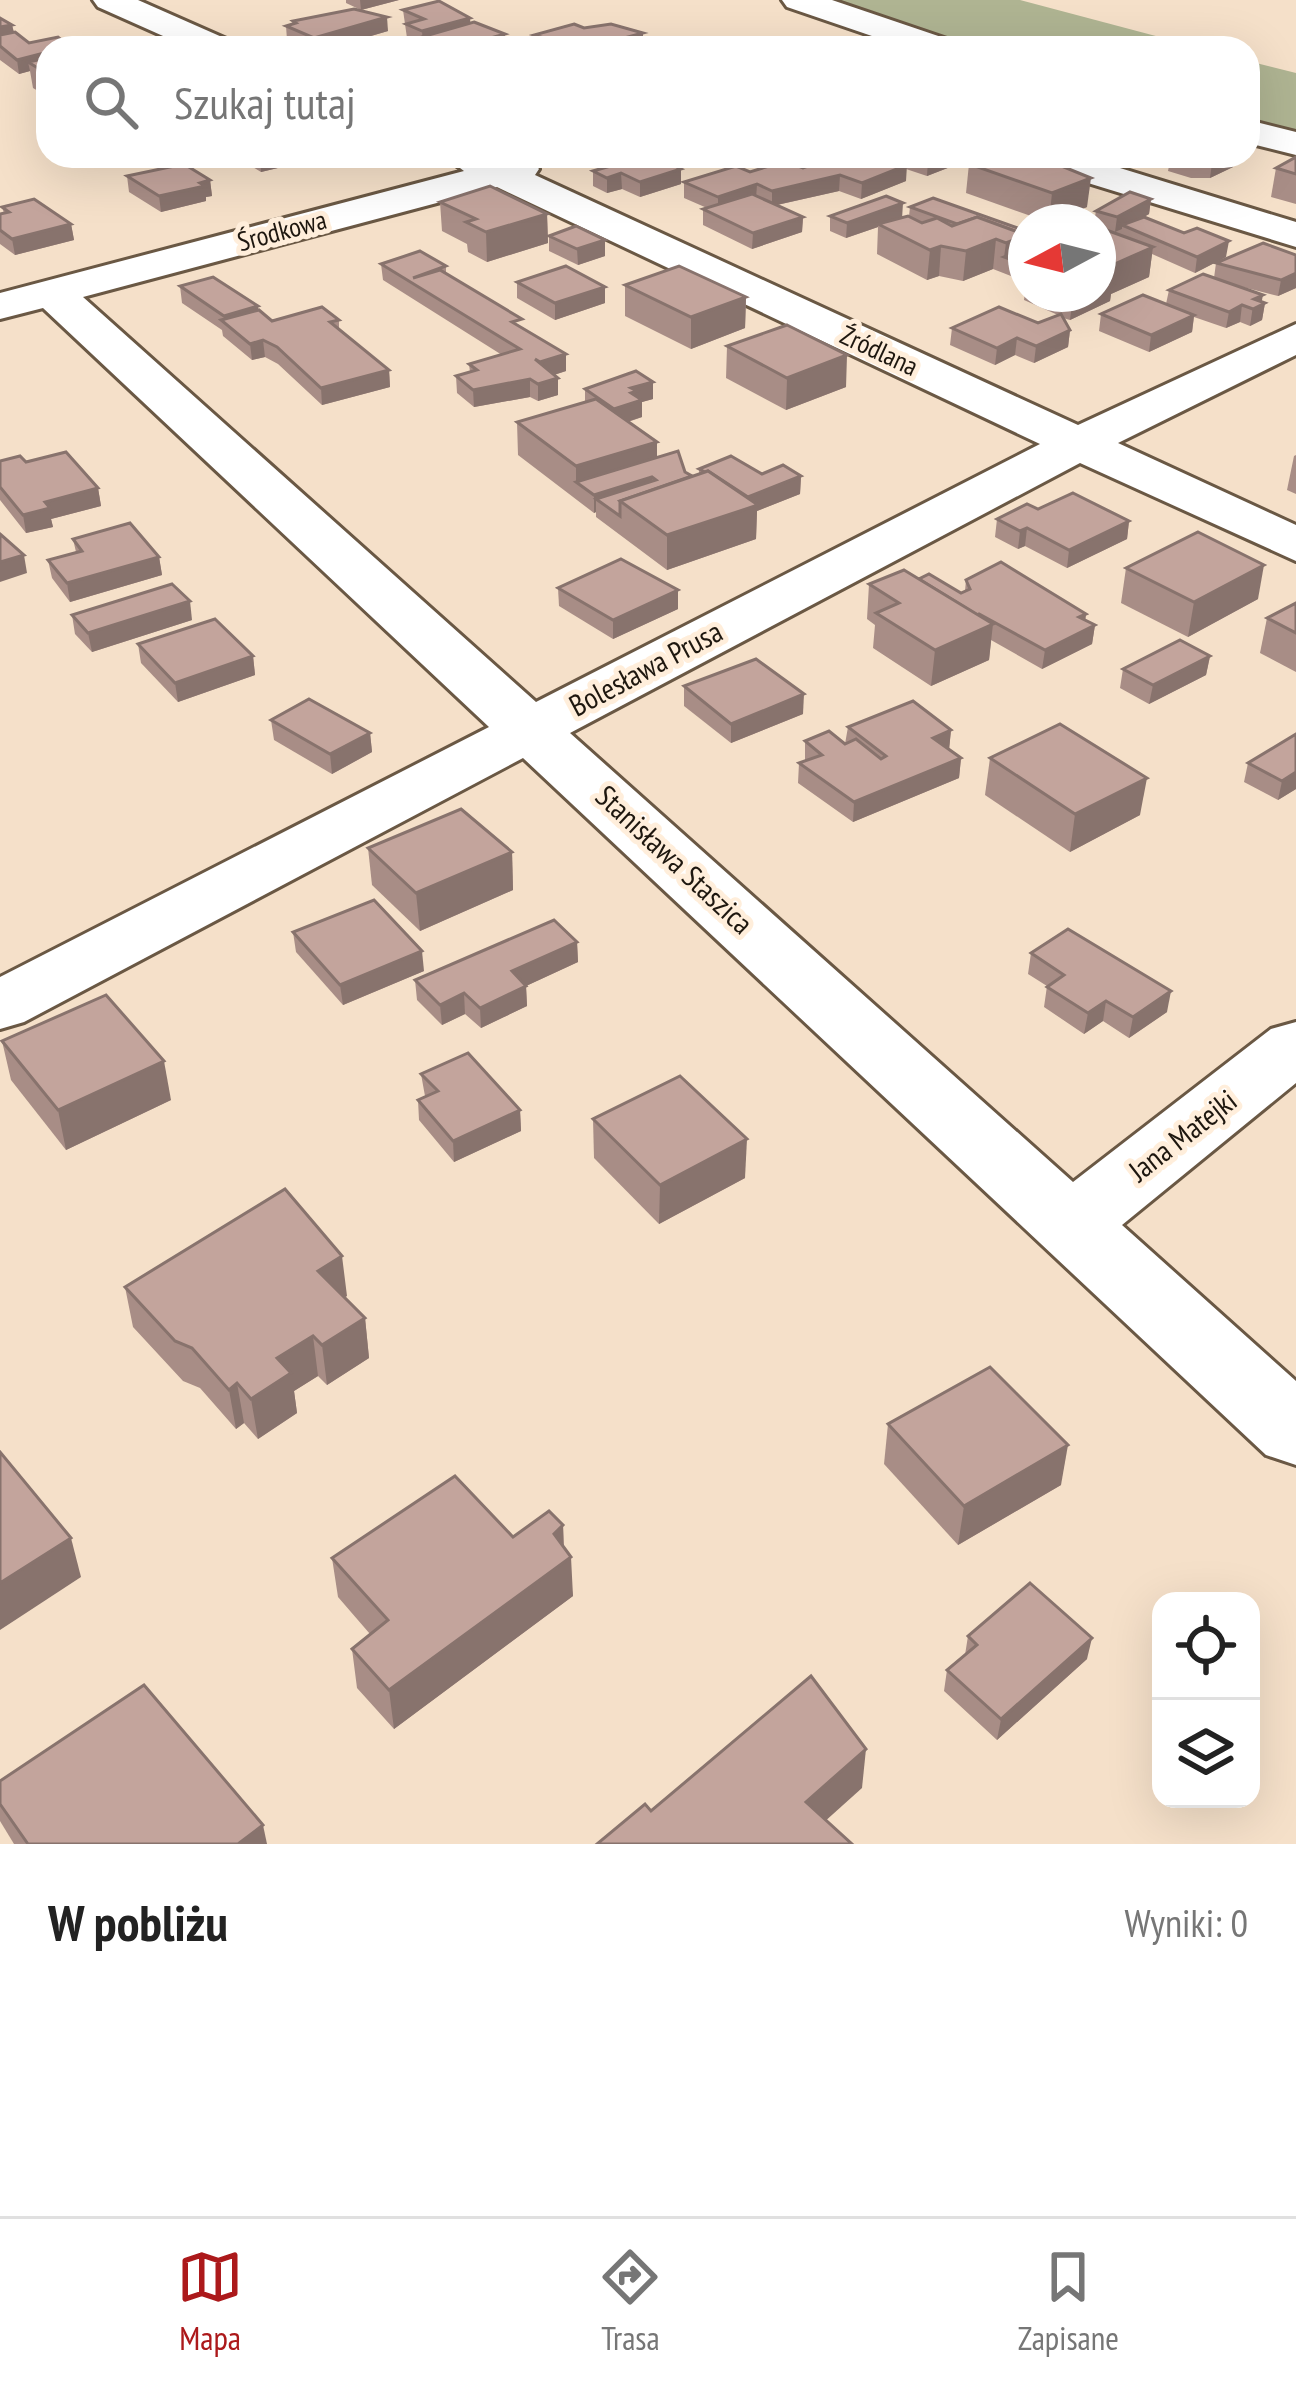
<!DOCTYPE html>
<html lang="pl">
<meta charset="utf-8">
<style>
body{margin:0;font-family:"PT Sans Narrow",sans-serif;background:#f6f6f6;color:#222}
.controls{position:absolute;right:36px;bottom:36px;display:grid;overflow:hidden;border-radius:24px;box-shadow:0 12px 48px #0002}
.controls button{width:108px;height:108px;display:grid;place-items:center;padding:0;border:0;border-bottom:3px solid #e0e0e0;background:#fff;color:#222;font:60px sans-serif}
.compass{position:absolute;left:1008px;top:204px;width:108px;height:108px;border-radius:50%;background:#fff;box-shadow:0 12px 48px #0002;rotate:263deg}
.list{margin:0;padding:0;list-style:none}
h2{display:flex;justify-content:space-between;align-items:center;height:156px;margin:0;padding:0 48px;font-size:51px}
h2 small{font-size:39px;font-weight:400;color:#767676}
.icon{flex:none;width:66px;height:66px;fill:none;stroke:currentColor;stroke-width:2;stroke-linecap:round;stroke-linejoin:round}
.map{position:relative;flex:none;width:1296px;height:1844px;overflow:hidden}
.search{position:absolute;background:#fff;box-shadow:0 12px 48px #0002;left:36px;right:36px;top:36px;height:132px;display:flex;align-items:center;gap:30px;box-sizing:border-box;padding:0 42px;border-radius:36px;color:#767676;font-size:45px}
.sheet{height:372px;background:#fff}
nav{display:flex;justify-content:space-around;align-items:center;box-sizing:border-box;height:168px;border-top:3px solid #e0e0e0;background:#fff;font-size:33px;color:#767676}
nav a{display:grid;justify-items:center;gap:6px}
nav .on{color:#ac191b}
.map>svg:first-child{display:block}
.green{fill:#afb492}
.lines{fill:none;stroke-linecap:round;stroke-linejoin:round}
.street-casing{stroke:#6a5844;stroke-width:6}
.street{fill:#fff;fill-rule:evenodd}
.wall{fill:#a88d86}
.shaded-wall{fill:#88736d}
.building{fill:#c3a49c;stroke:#88736d;stroke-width:3}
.labels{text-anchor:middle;stroke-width:10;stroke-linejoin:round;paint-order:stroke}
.far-street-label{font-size:27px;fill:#1e170f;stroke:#ffeedb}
.street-label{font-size:30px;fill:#1e170f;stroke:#ffeedb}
</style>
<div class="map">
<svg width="1296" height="1844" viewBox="0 0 1296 1844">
<rect width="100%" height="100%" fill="#f5e0c9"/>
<!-- green -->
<g class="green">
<polygon points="827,0 1020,0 1201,48 978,48"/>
<polygon points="1248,61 1296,73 1296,132 1248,119"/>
</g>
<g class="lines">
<!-- street casing -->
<g class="street-casing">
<g id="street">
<polygon points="93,0 138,0 231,41 236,48 190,48 98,7"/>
<polygon points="782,0 832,0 953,41 958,48 907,48 787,7"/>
<polygon points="1248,120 1296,132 1296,155 1248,143"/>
<path d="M444 156 533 161 539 169 535 175 1078 425 1296 324V355L1118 443 1296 525V561L1080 463 570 733 1073 1182 1271 1029 1296 1022V1083L1122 1225 1296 1381V1465L1266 1455 523 758 24 1022 0 1029V977L489 727 43 308 0 319V293L464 171ZM497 187 1040 444 536 702 83 297Z"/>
<polygon points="1021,156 1081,156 1296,222 1296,247 1026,164"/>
</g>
</g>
<!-- street -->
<use href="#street" class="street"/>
</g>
<!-- wall -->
<g class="wall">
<polygon points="346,0 399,0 361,10 346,3"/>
<polygon points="403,10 470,18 470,23 505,48 425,48 425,44 407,38"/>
<polygon points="0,18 12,25 14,32 29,43 48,48 48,97 33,88 30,71 19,74 0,60"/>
<polygon points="293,21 388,31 330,48 305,48 287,40 286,26 293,24"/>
<polygon points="534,35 643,47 534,48"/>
<polygon points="235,156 324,156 324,157 261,172"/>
<polygon points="768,156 877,156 877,159 883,160 883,156 963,156 963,162 927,176 906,169 906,181 861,199 839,191 777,205 803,217 802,232 752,249 703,225 703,209 707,208 684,198 684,182 750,172 782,162"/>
<polygon points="989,156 1087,207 1048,222 966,193 969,164"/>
<polygon points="1164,156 1234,156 1233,167 1210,178 1191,178 1168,171 1169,166 1163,164"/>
<polygon points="1296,157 1296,204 1271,197 1276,168"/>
<polygon points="598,162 681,169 681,184 640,197 622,189 607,193 593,186 593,171 598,169"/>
<polygon points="127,176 210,180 212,196 206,197 206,201 161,212 129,192"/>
<polygon points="1151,199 1149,214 1144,217 1226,257 1195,273 1152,254 1149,277 1111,294 1110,301 1070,320 1063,318 1070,330 1068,347 1034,363 1015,355 995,365 950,345 952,328 1038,323 1058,315 1024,300 1026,284 1026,294 1098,294 1098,222 1094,222 1096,211"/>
<polygon points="440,202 547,214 548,243 487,262 468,252 467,244 442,231"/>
<polygon points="2,207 71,224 74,240 15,255 0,244 0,214 4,213"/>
<polygon points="910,207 1026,231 1026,282 993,269 963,281 939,276 927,280 877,254 878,227 846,238 830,231 830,216 902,218 909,216"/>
<polygon points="549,236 605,256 578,265 549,251"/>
<polygon points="1296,255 1296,288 1278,296 1231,284 1265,303 1262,320 1250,326 1240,322 1226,328 1194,317 1192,332 1149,352 1099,331 1101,314 1166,304 1169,290 1214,278 1216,263"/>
<polygon points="381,264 446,266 446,274 522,328 566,354 566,371 554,375 558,395 538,401 530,397 474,407 457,393 456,376 470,372 469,364 502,355 383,280"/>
<polygon points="517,282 605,287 605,303 555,320 517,298"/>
<polygon points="625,285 746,297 745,328 691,349 625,316"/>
<polygon points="180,286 258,306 258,310 272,321 339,320 339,330 389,370 390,387 322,405 278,364 265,357 252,360 223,336 222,330 182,303"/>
<polygon points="727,346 846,387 786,410 726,378"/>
<polygon points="585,389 653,399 642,402 642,417 628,422 657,442 657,457 692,476 699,474 699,469 801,476 800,494 757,511 756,539 667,570 596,517 596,512 594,513 518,455 517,422 585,402"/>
<polygon points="1296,455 1296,494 1287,490 1294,456"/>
<polygon points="0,461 26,462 98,488 101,506 51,519 53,527 26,533 0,500"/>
<polygon points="1038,509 1129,521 1127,539 1067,568 1025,546 1018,549 995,537 997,519"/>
<polygon points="73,539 159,557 162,575 70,602 52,578 48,560 76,552"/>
<polygon points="1126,568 1258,599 1188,637 1121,603"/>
<polygon points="919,579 961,593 965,591 966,580 1086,614 1085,620 1095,625 1092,644 1042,669 991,640 989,660 931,686 873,648 875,625 867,619 869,584"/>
<polygon points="558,588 678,590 678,609 613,639 559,606"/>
<polygon points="1296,603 1296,672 1260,653 1267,618"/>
<polygon points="72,615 192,620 92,652 75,634"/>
<polygon points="138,644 253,656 255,675 178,702 141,663"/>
<polygon points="1210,656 1206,675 1149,704 1120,688 1123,669"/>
<polygon points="684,686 803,714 731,743 684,706"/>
<polygon points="271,720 370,733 372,752 332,774 274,740"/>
<polygon points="848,727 951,730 949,749 961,758 959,778 853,822 798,783 799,763 805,761 805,741 845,744"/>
<polygon points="1296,734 1296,789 1278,800 1244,782 1248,763"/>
<polygon points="990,758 1140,815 1070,852 985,795"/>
<polygon points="368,848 512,852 513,890 420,931 372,885"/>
<polygon points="293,932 424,971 343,1005 296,952"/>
<polygon points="577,942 578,962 526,986 527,1006 481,1028 465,1014 442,1025 417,1000 415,980"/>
<polygon points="1031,953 1167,1012 1129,1038 1103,1021 1084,1034 1044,1007 1047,986 1028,974"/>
<polygon points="2,1041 171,1100 66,1150 11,1080"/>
<polygon points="421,1074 520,1110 521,1131 454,1162 419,1120 418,1100 425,1096"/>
<polygon points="593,1119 745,1178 659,1224 594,1158"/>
<polygon points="125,1287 347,1296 344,1297 365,1318 369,1358 327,1385 318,1376 294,1391 297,1413 258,1439 244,1423 236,1429 200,1388 183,1381 133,1327"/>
<polygon points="888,1424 1061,1485 958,1545 884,1464"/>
<polygon points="563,1525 564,1547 573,1596 394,1729 357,1688 352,1649 370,1634 338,1597 332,1558 513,1537"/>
<polygon points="968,1636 1087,1659 997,1740 944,1691 947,1670 965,1655"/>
<polygon points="0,1781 267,1844 14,1844 0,1821"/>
</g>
<!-- shaded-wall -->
<g class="shaded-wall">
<polygon points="360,0 399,0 361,10"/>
<polygon points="387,17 388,31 330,48 315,48 314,38"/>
<polygon points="470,18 471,31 425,36 425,44 423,45 422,31"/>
<polygon points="12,25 15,38 0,42 0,27"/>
<polygon points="643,33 643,47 638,48 587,48"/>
<polygon points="505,34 504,48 455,48"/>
<polygon points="48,52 48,66 28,62 30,71 19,74 17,60"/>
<polygon points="48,69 48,97 46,97 41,70"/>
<polygon points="265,156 324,157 261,172 260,157"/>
<polygon points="803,156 838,156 803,169"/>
<polygon points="941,156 963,156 963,162 927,176 928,161"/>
<polygon points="1227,156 1234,156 1233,167 1210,178 1212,163"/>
<polygon points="907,165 906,181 861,199 862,183"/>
<polygon points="681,169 681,184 640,197 640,182"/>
<polygon points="621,173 622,189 607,193 607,178"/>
<polygon points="840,175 839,191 772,206 772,191"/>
<polygon points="1091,178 1087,207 1049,222 1052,193"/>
<polygon points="210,180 212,196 206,197 206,201 161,212 159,196"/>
<polygon points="757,184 756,199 718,213 718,197"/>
<polygon points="1151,199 1149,214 1126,227 1122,225 1122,229 1115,232 1117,217"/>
<polygon points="903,203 902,219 878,224 878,227 846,238 847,223"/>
<polygon points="547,214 548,243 487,262 486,232"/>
<polygon points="803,217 802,232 752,249 753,233"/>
<polygon points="71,224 74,240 15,255 12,239"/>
<polygon points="1026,235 1022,264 1004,257 1006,243"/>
<polygon points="996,239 993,269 963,281 966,251"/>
<polygon points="605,240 605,256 578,265 577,249"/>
<polygon points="1229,241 1226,257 1195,273 1197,257"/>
<polygon points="941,246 939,276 927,280 930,250"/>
<polygon points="1153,247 1149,277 1111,294 1110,301 1070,320 1072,304 1093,294 1098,294 1098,292 1107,287 1110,266"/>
<polygon points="1296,273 1296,288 1278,296 1281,280"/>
<polygon points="605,287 605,303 555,320 555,303"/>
<polygon points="1263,295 1261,305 1265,303 1262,320 1250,326 1254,299"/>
<polygon points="746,297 745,328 691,349 691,317"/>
<polygon points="1242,305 1240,322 1226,328 1229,312"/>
<polygon points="258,306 260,323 224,322 224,316"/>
<polygon points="1194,315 1192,332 1149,352 1151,335"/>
<polygon points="1070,330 1068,347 1034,363 1036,346"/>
<polygon points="1017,338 1015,355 995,365 997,348"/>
<polygon points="263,340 265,357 252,360 250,344"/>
<polygon points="566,354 566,371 541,379 540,362"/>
<polygon points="847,355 846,387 786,410 787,378"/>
<polygon points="389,370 390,387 322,405 321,388"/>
<polygon points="558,378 558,395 538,401 538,384"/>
<polygon points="530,379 530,397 474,407 473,390"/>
<polygon points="653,382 653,399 642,402 642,417 614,426 614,409 631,388"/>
<polygon points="657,442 657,475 576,482 576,466"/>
<polygon points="801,476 800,494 757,511 756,539 667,570 667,535 748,497"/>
<polygon points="652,477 652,495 596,499 596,512 594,513 594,495"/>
<polygon points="98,488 101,506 51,519 53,527 26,533 23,515 45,502"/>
<polygon points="1129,521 1127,539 1067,568 1069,550"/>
<polygon points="1027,528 1025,546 1018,549 1020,531"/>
<polygon points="24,555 27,573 0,582 0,562"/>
<polygon points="159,557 162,575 70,602 67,583"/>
<polygon points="1264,565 1258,599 1188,637 1194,602"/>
<polygon points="678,590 678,609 613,639 613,620"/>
<polygon points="190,601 192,620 92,652 88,633"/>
<polygon points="979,614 978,631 993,624 989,660 931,686 935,650"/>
<polygon points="1086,614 1084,630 1095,625 1092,644 1042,669 1045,650 1079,617"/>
<polygon points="253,656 255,675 178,702 175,683"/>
<polygon points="1210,656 1206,675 1149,704 1153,685"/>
<polygon points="804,694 803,714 731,743 731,724"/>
<polygon points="951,730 949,750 933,738"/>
<polygon points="370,733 372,752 332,774 330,754"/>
<polygon points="961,758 959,778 853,822 854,802"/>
<polygon points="1296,772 1296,789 1278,800 1282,781"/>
<polygon points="1147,778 1140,815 1070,852 1075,814"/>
<polygon points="512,852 513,890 420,931 416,893"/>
<polygon points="577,942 578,962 526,986 527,1006 481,1028 480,1008 512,971"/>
<polygon points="422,951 424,971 343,1005 340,985"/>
<polygon points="1171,991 1167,1012 1129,1038 1133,1017"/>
<polygon points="464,993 465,1014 442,1025 440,1005"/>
<polygon points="1106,1001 1103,1021 1084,1034 1088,1013"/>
<polygon points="164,1061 171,1100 66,1150 58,1110"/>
<polygon points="520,1110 521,1131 454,1162 453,1141"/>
<polygon points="747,1139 745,1178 659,1224 660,1185"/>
<polygon points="342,1256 347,1296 323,1310 318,1271"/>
<polygon points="365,1318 369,1358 327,1385 322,1345"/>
<polygon points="313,1336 318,1376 294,1391 297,1413 258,1439 251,1399 277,1358"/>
<polygon points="237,1383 244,1423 236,1429 229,1390"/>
<polygon points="1068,1445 1061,1485 958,1545 964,1506"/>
<polygon points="563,1525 564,1562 571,1557 573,1596 394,1729 389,1690"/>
<polygon points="71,1538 81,1577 0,1630 0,1583"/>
<polygon points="1092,1638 1087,1659 997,1740 1001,1719"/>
<polygon points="866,1749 862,1788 803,1841 806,1802"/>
<polygon points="263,1825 267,1844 238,1844"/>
</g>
<!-- building -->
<g class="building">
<polygon points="439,1 470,18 422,31 406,24 424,19 403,10"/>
<polygon points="354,9 387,17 314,38 286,26 296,23 293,21"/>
<polygon points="0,18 12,25 0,27"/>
<polygon points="474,22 505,34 455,48 425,36"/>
<polygon points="574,24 584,28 611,24 643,33 587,48 577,48 534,35"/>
<polygon points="15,32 29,43 58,37 69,46 48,48 48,52 17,60 0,46 0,35"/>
<polygon points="858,42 880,47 888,44 902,48 842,48"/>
<polygon points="48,58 48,69 41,70 28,62"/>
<polygon points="619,156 652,156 681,169 640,182 621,173 607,178 593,171 607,167 598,162"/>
<polygon points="835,156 874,156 870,158 907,165 862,183 840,175 772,191 757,184 718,197 684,182 736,166 750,172 785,161 803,168"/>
<polygon points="914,156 941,156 928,161"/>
<polygon points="989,156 1037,156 1091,178 1052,193 969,164"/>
<polygon points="1171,156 1227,156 1212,163 1193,163"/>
<polygon points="1296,157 1296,174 1276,168"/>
<polygon points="184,164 210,180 200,183 205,186 159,196 127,176"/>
<polygon points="490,186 547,214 486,232 466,222 476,219 440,202"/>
<polygon points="1130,192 1151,199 1117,217 1096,211"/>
<polygon points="752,194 803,217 753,233 703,209"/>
<polygon points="886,196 903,203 847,223 830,216"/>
<polygon points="933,198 1026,231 1024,249 1026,235 977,217 957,224 910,207"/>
<polygon points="34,199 71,224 12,239 0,230 0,214 9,212 2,207"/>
<polygon points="908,216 922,223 937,218 952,226 977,217 1026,235 1006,243 996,239 966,251 941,246 930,250 878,224"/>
<polygon points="1068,217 1083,222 1056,222"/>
<polygon points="1144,217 1184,233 1197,228 1229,241 1197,257 1122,225"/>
<polygon points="576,226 605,240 577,249 549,236"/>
<polygon points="1098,227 1153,247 1110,266 1098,262"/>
<polygon points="1263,243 1296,255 1296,273 1281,280 1216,263"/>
<polygon points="1024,249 1026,250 1026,265 1004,257"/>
<polygon points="420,251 446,266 413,278 440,270 522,319 512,322 566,354 540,362 535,359 558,378 538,384 530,379 473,390 456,376 477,370 469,364 520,349 381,264"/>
<polygon points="566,266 605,287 555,303 517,282"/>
<polygon points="679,266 746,297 691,317 625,285"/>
<polygon points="1203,274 1263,295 1254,299 1265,303 1253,309 1242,305 1229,312 1169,290"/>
<polygon points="213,277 258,306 224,316 180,286"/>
<polygon points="1098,279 1113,285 1098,292"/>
<polygon points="1049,294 1093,294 1072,304"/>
<polygon points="1143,295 1194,315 1151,335 1101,314"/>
<polygon points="322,307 339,320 330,322 389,370 321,388 277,347 263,340 250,344 221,320 259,310 272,321"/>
<polygon points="999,307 1038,323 1061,314 1070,330 1036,346 1017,338 997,348 952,328"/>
<polygon points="787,325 847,355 787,378 727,346"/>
<polygon points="636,371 653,382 631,388 637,391 631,393 642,400 614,409 585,389"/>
<polygon points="596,399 657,442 576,466 517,422"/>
<polygon points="678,451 685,472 692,476 620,501 620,516 596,499 656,480 652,477 594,495 576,482"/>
<polygon points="66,452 98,488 45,502 50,508 23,515 0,487 0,461 20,456 26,462"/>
<polygon points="731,456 762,474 783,465 801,476 748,497 708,471 705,472 699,469"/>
<polygon points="708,471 758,505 667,535 620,501"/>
<polygon points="1073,493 1129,521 1069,550 1027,528 1020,531 997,519 1027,504 1038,509"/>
<polygon points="130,523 159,557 67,583 48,560 82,551 73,539"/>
<polygon points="1198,532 1264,565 1194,602 1126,568"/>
<polygon points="0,534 24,555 0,562"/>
<polygon points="621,559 678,590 613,620 558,588"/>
<polygon points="1001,562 1086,614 1079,617 1095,625 1045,650 979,614 977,615 919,579 929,574 961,593 970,589 966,580"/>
<polygon points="904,570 993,624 935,650 876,613 899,603 869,584"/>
<polygon points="172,584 190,601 88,633 72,615"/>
<polygon points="1296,603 1296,633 1267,618"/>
<polygon points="215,619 253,656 175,683 138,644"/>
<polygon points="1180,640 1210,656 1153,685 1123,669"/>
<polygon points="756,659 804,694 731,724 684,686"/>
<polygon points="309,699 370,733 330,754 271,720"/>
<polygon points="913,701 951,730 933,738 961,758 854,802 799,763 822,755 805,741 829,731 845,744 856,739 881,759 886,756 848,727"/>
<polygon points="1060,724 1147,778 1075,814 990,758"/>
<polygon points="1296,734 1296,772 1282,781 1248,763"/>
<polygon points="461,809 512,852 416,893 368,848"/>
<polygon points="374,900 422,951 340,985 293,932"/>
<polygon points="554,920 577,942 512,971 526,986 480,1008 464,993 440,1005 415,980"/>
<polygon points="1068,929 1171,991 1133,1017 1106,1001 1088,1013 1047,987 1064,975 1031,953"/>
<polygon points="106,995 164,1061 58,1110 2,1041"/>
<polygon points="468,1053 520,1110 453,1141 418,1100 438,1091 421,1074"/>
<polygon points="680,1076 747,1139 660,1185 593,1119"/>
<polygon points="285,1189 342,1256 318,1271 365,1318 322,1345 313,1336 277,1358 291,1373 251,1399 237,1383 229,1390 192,1348 175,1341 125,1287"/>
<polygon points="990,1367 1068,1445 964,1506 888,1424"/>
<polygon points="0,1452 71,1538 0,1583"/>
<polygon points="455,1476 513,1537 549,1511 563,1525 554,1534 571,1557 389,1690 352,1649 388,1620 332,1558"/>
<polygon points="1030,1583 1092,1638 1001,1719 947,1670 977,1645 968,1636"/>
<polygon points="811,1676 866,1749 806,1802 852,1844 597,1844 645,1804 651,1811"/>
<polygon points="144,1685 263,1825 238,1844 28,1844 0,1804 0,1781"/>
</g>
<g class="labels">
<!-- far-street labels -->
<g class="far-street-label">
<text transform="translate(282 231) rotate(-15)" y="9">Środkowa</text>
<text transform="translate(879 351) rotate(25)" y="9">Źródlana</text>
</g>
<!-- street labels -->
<g class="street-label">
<text transform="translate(646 669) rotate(-28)" y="10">Bolesława Prusa</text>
<text transform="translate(674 860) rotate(43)" y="10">Stanisława Staszica</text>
<text transform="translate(1183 1136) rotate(-38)" y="10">Jana Matejki</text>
</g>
</g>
</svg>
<div class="controls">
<button><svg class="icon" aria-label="locate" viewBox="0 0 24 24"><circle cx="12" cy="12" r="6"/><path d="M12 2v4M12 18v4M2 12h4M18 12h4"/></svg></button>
<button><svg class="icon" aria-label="layers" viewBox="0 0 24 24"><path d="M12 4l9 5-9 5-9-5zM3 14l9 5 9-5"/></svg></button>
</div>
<svg class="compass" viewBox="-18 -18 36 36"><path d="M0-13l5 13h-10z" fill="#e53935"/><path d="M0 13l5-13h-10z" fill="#767676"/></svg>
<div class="search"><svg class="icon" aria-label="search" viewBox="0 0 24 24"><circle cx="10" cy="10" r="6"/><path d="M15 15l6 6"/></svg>Szukaj tutaj</div>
</div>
<section class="sheet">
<h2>W pobliżu<small>Wyniki: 0</small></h2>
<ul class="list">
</ul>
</section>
<nav>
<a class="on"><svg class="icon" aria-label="map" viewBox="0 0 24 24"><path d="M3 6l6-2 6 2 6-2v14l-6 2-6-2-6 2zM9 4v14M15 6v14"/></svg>Mapa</a>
<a><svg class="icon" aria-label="directions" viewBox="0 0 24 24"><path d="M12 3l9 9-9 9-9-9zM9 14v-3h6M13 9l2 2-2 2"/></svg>Trasa</a>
<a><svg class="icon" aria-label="saved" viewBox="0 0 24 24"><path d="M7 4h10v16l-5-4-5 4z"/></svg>Zapisane</a>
</nav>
